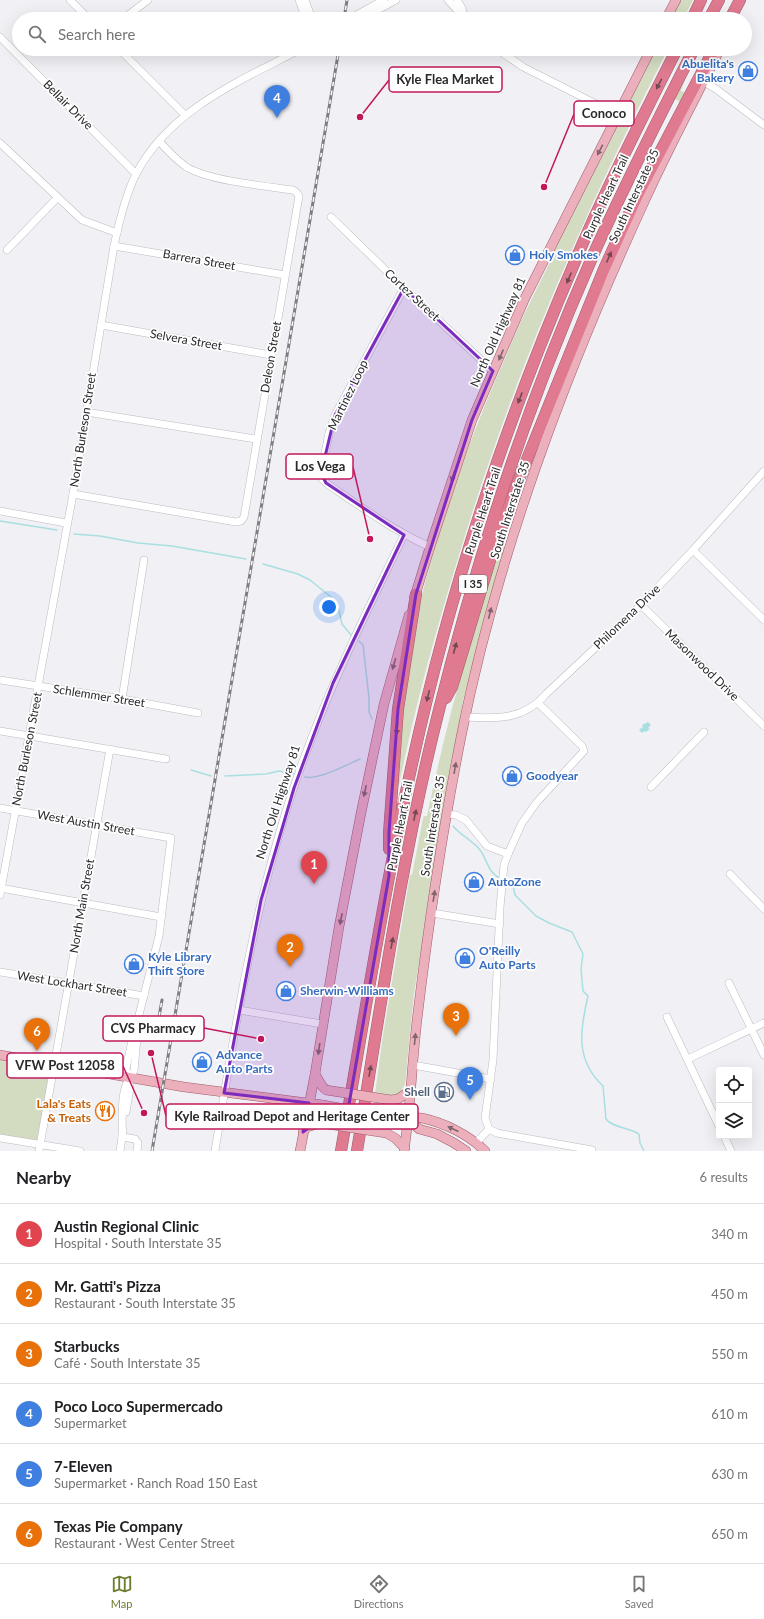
<!DOCTYPE html>
<meta charset="utf-8">
<style>
body{margin:0;font-family:Lato,sans-serif;background:#f2f2f2;color:#202124}
.controls{position:absolute;right:12px;bottom:12px;display:grid;overflow:hidden;border-radius:4px;box-shadow:0 4px 16px #0002}
.controls button{width:36px;height:36px;display:grid;place-items:center;padding:0;border:0;border-bottom:1px solid #e0e0e0;background:#fff;color:#202124;font:20px sans-serif}
.you{position:absolute;left:329px;top:607px;width:14px;height:14px;margin:-10px;border:3px solid #fff;border-radius:50%;background:#1a73e8;box-shadow:0 0 0 6px #1a73e833}
.badge{display:grid;place-items:center;width:26px;height:26px;border-radius:50%;background:#6b7c2a;color:#fff;font-size:13px;font-weight:700}
.pin{position:absolute;translate:-50% -33px;filter:drop-shadow(0 1px 2px #0008)}
.pin::after{content:'';position:absolute;top:21px;width:14px;height:12px;background:inherit;clip-path:polygon(0 0,100% 0,50% 100%)}
.list{margin:0;padding:0;list-style:none}
h2{display:flex;justify-content:space-between;align-items:center;height:52px;margin:0;padding:0 16px;font-size:17px}
h2 small{font-size:13px;font-weight:400;color:#757577}
.list li{display:grid;grid-template-columns:26px 1fr auto;gap:12px;align-items:center;box-sizing:border-box;height:60px;padding:0 16px;border-top:1px solid #e0e0e0}
.list b{display:block;font-size:15px;white-space:nowrap}
.list p{margin:0;font-size:13px;white-space:nowrap;color:#757577}
.list em{font-size:13px;font-style:normal;color:#757577}
.icon{flex:none;width:22px;height:22px;fill:none;stroke:currentColor;stroke-width:2;stroke-linecap:round;stroke-linejoin:round}
.map{position:relative;flex:none;width:764px;height:1151px;overflow:hidden}
.search{position:absolute;background:#fff;box-shadow:0 4px 16px #0002;left:12px;right:12px;top:12px;height:44px;display:flex;align-items:center;gap:10px;box-sizing:border-box;padding:0 14px;border-radius:22px;color:#757577;font-size:15px}
.sheet{height:412px;background:#fff}
nav{display:flex;justify-content:space-around;align-items:center;box-sizing:border-box;height:56px;border-top:1px solid #e0e0e0;background:#fff;font-size:11px;color:#757577}
nav a{display:grid;justify-items:center;gap:2px}
nav .on{color:#6b7c2a}
.map>svg:first-child{display:block}
.green{fill:#d3dbc1}
.water{fill:#a9dfe0}
.lines{fill:none;stroke-linecap:round;stroke-linejoin:round}
.stream{stroke:#a9dfe0;stroke-width:1.5}
.minor-casing{stroke:#bcbbc0;stroke-width:8}
.major-casing{stroke:#a05d6c;stroke-width:10}
.highway-casing{stroke:#a05d6c;stroke-width:12}
.minor{stroke:#fff;stroke-width:7}
.major{stroke:#ecafbc;stroke-width:9}
.highway{stroke:#e07a90;stroke-width:11}
.rail-casing{stroke:#7e7d81;stroke-width:3}
.rail{stroke:#fefeff;stroke-width:1.5;stroke-dasharray:4.5;stroke-linecap:butt}
.major-bridge-casing{stroke:#a05d6c;stroke-width:10;stroke-linecap:butt}
.major-bridge{stroke:#ecafbc;stroke-width:9}
.oneway{fill:#724953}
.oneway2{fill:#81656c}
.marked{fill:#7b2cbf;fill-opacity:0.2;stroke:#7b2cbf;stroke-width:3;stroke-linejoin:round}
.labels{text-anchor:middle;stroke-width:3.5;stroke-linejoin:round;paint-order:stroke}
.shield{fill:#fefeff;stroke:#69686a;stroke-width:1}
.shield-label{font-size:11px;font-weight:bold;fill:#29282a}
.shop-label{font-size:12px;font-weight:bold;fill:#366cbe;stroke:#fefeff;text-anchor:start}
.street-label{font-size:12px;fill:#29282a;stroke:#fefeff}
.service-label{font-size:12px;font-weight:bold;fill:#4e5e75;stroke:#fefeff;text-anchor:end}
.food-label{font-size:12px;font-weight:bold;fill:#c56008;stroke:#fefeff;text-anchor:end}
.leader{fill:none;stroke:#c2185b;stroke-width:1.5}
.callout-dot{fill:#c2185b;stroke:#fefeff;stroke-width:1.5}
.callout{fill:#fefeff;stroke:#c2185b;stroke-width:1.5}
.callout-label{font-size:13px;text-anchor:middle;font-weight:bold;fill:#29282a}
</style>
<div class="map">
<svg width="764" height="1151" viewBox="0 0 764 1151">
<rect width="100%" height="100%" fill="#f1f0f5"/>
<!-- green -->
<g class="green">
<polygon points="680,0 693,0 683,19 670,19"/>
<path d="M656 49H668C640 104 612 160 587 216 544 311 506 408 474 507 445 598 418 691 399 785H398L397 748 416 616 439 532 458 473 485 405 520 323 550 262 548 261Z"/>
<polygon points="686,77 681,91 686,93 680,102 675,99"/>
<path d="M575 349 494 587 463 701 414 993 405 1084 401 1092 396 1096 375 1094 383 1035 410 875H412L423 818 424 816H427C446 724 471 635 500 546H505L550 413Z"/>
<polygon points="0,1059 47,1067 50,1074 37,1141 0,1135"/>
</g>
<!-- water -->
<polygon class="water" points="648,722 651,725 648,728 650,729 646,732 645,731 642,733 639,730 643,727 642,725"/>
<g class="lines">
<!-- stream -->
<g class="stream">
<polyline points="0,521 57,530"/>
<polyline points="74,534 100,536 138,543 172,546 246,559"/>
<polyline points="263,564 298,574 310,580 337,602 342,624 351,635"/>
<polyline points="359,641 363,645 369,698 369,712 372,719"/>
<polyline points="191,770 211,776"/>
<polyline points="225,776 266,774 279,771 295,774"/>
<path d="M305 777C319 780 346 765 360 759"/>
<path d="M453 826C460 835 472 840 480 850 487 859 488 873 500 878"/>
<path d="M505 880 513 885 515 895 536 916 549 923 572 932 583 954 581 969 583 991 588 996C580 1030 575 1060 603 1086L606 1119C611 1127 630 1128 639 1134L640 1143 644 1151"/>
</g>
<!-- minor casing -->
<g class="minor-casing">
<g id="minor">
<polyline points="70,0 89,19"/>
<polyline points="299,0 306,19"/>
<polyline points="305,0 312,19"/>
<polyline points="448,0 457,10 467,19"/>
<polyline points="457,0 462,8 463,14"/>
<polyline points="123,19 148,0"/>
<polyline points="349,19 384,0"/>
<polyline points="361,19 396,0"/>
<polyline points="0,37 136,174"/>
<polyline points="119,49 185,115"/>
<polyline points="497,49 523,67 618,115"/>
<polyline points="704,82 716,89 764,125"/>
<polyline points="0,143 82,220 117,233"/>
<polyline points="331,217 404,288 493,371"/>
<polyline points="114,246 285,275"/>
<polyline points="7,250 57,198"/>
<path d="M404 288 335 415 329 433 321 473 322 479 326 483C361 507 391 529 430 547"/>
<polyline points="101,325 271,355"/>
<polyline points="86,412 256,439"/>
<path d="M73 494 236 522 241 521 244 517 299 196 297 193 293 190C265 186 212 181 188 168 177 161 168 151 159 141"/>
<polyline points="0,511 66,523"/>
<polyline points="693,550 764,620"/>
<polyline points="641,605 764,726"/>
<polyline points="0,680 122,699 198,713"/>
<polyline points="122,699 144,560"/>
<polyline points="538,703 582,746 584,751 537,802 522,823 508,854 504,865 500,907 493,1060 485,1118 489,1129 497,1133 592,1150"/>
<path d="M465 717C497 719 524 720 546 694L641 605 693 550 764 471"/>
<polyline points="0,731 166,759"/>
<polyline points="651,787 704,732"/>
<path d="M0 808 171 838 159 936 139 1015 134 1071C119 1088 123 1113 122 1134"/>
<polyline points="447,814 456,815 466,820 487,846 508,854"/>
<polyline points="730,874 764,909"/>
<polyline points="0,888 161,917"/>
<path d="M0 895 73 494 114 246C119 222 125 196 136 174 170 109 240 81 301 49"/>
<polyline points="432,913 500,924"/>
<polyline points="0,972 144,996"/>
<polyline points="729,983 764,1055"/>
<polyline points="239,1010 322,1024"/>
<polyline points="667,1017 719,1126"/>
<polyline points="688,1059 764,1023"/>
<polyline points="413,1065 491,1079"/>
<polyline points="126,1112 130,1088 126,1069 135,1026"/>
<polyline points="724,1136 731,1151"/>
<polyline points="122,1137 135,1139 138,1143 137,1151"/>
<polyline points="0,1138 80,1151"/>
<polyline points="476,1143 489,1129"/>
<polyline points="39,1151 110,749"/>
<polyline points="120,1151 123,1130"/>
<path d="M215 1151C236 1019 257 887 303 761 331 683 368 609 404 535"/>
</g>
</g>
<!-- major casing -->
<g class="major-casing">
<g id="major">
<polyline points="666,19 676,0"/>
<polyline points="414,599 430,547 472,420 525,298 651,49"/>
<polyline points="0,1055 184,1087 323,1105"/>
<polyline points="315,1074 322,1086 326,1090"/>
<polyline points="391,1100 398,1099 410,1091"/>
<path d="M389 1117C395 1118 401 1119 407 1119 412 1119 417 1117 422 1118 445 1123 469 1135 485 1151"/>
<polyline points="408,1119 419,1129 437,1134 454,1143 466,1151"/>
<polyline points="303,1132 307,1127 321,1123"/>
<polyline points="386,1133 395,1138 405,1148"/>
<polyline points="300,1151 315,1074 339,927 361,813 384,704 409,615"/>
<path d="M404 1151C411 1105 412 1058 418 1012 429 920 443 828 461 737 498 551 566 372 645 200 668 149 695 99 720 49"/>
</g>
</g>
<!-- highway casing -->
<g class="highway-casing">
<g id="highway">
<polyline points="692,19 701,0"/>
<polyline points="709,19 719,0"/>
<polyline points="730,19 740,0"/>
<polyline points="446,698 452,687 491,557 519,479 604,269 638,194 714,49"/>
<polyline points="389,849 389,833 398,709 416,594"/>
<path d="M341 1151C371 979 397 806 443 637 481 497 531 360 590 227 617 167 647 108 677 49"/>
<path d="M357 1151C381 1004 402 855 439 710 479 550 531 393 599 242 629 177 661 113 694 49"/>
</g>
</g>
<!-- minor -->
<use href="#minor" class="minor"/>
<!-- major -->
<use href="#major" class="major"/>
<!-- highway -->
<use href="#highway" class="highway"/>
<!-- rail casing -->
<g class="rail-casing">
<g id="rail">
<polyline points="344,19 347,0"/>
<polyline points="156,1034 162,1000"/>
<polyline points="152,1151 339,49"/>
</g>
</g>
<!-- rail -->
<use href="#rail" class="rail"/>
<!-- major-bridge casing -->
<g class="major-bridge-casing">
<g id="major-bridge">
<polyline points="326,1090 391,1100"/>
<polyline points="323,1105 389,1117"/>
<polyline points="321,1123 386,1133"/>
</g>
</g>
<!-- major-bridge -->
<use href="#major-bridge" class="major-bridge"/>
</g>
<!-- one-way arrows -->
<defs><path id="oneway-solid" d="M-6-.8H1V-3.2L6.5 0L1 3.2V.8H-6Z"/></defs>
<g class="oneway">
<use href="#oneway-solid" transform="translate(659 84) rotate(117)"/>
<use href="#oneway-solid" transform="translate(609 257) rotate(-66)"/>
<use href="#oneway-solid" transform="translate(569 278) rotate(113)"/>
<use href="#oneway-solid" transform="translate(520 398) rotate(111)"/>
<use href="#oneway-solid" transform="translate(455 648) rotate(-75)"/>
<use href="#oneway-solid" transform="translate(428 696) rotate(104)"/>
<use href="#oneway-solid" transform="translate(397 729) rotate(95)"/>
<use href="#oneway-solid" transform="translate(415 815) rotate(-78)"/>
<use href="#oneway-solid" transform="translate(392 943) rotate(-80)"/>
<use href="#oneway-solid" transform="translate(370 1071) rotate(-80)"/>
</g>
<g class="oneway2">
<use href="#oneway-solid" transform="translate(600 150) rotate(117)"/>
<use href="#oneway-solid" transform="translate(501 355) rotate(113)"/>
<use href="#oneway-solid" transform="translate(453 476) rotate(108)"/>
<use href="#oneway-solid" transform="translate(490 613) rotate(-76)"/>
<use href="#oneway-solid" transform="translate(394 664) rotate(106)"/>
<use href="#oneway-solid" transform="translate(455 768) rotate(-80)"/>
<use href="#oneway-solid" transform="translate(365 791) rotate(102)"/>
<use href="#oneway-solid" transform="translate(434 896) rotate(-81)"/>
<use href="#oneway-solid" transform="translate(341 919) rotate(101)"/>
<use href="#oneway-solid" transform="translate(415 1039) rotate(-84)"/>
<use href="#oneway-solid" transform="translate(319 1049) rotate(98)"/>
<use href="#oneway-solid" transform="translate(453 1129) rotate(-155)"/>
</g>
<!-- marked area -->
<path class="marked" d="M404 288 493 371 472 420 416 594 398 709 389 833V876L345 1127 314 1124 303 1132 309 1103 224 1093 261 900 294 788 333 683 404 535 326 483 321 473 335 415Z"/>
<!-- icons -->
<defs>
<g id="shop-ring" transform="scale(1)"><circle r="9.5" fill="#fefeff" stroke="#3f7fe0" stroke-width="1.5"/><path d="M-5-2.5h2.3a2.7 3.5 0 0 1 5.4 0H5L5.5 6h-11ZM-1.5-2.5h3a1.5 2.3 0 0 0-3 0Z" fill="#3f7fe0"/></g>
<g id="fuel-ring" transform="scale(1)"><circle r="9.5" fill="#fefeff" stroke="#5c6f8a" stroke-width="1.5"/><path d="M-5.5-6h7V0h2V4h1.3V-2.5L3-4.5l.8-.8L6-3V5H2.5V1h-1V6h-7ZM-4.2-4.7v3.2H.2V-4.7Z" fill="#5c6f8a"/></g>
<g id="restaurant-ring" transform="scale(1)"><circle r="9.5" fill="#fefeff" stroke="#e8710a" stroke-width="1.5"/><path d="M-5-6h1v4h1v-4h1v4h1v-4h1v5L-1.5 .5V6h-2V.5L-5-1ZM5-6V6H3V1.5H1.5Q1.5-4 5-6Z" fill="#e8710a"/></g>
</defs>
<g fill-rule="evenodd">
<use href="#shop-ring" x="748" y="71"/>
<use href="#shop-ring" x="515" y="255"/>
<use href="#shop-ring" x="512" y="776"/>
<use href="#shop-ring" x="474" y="882"/>
<use href="#shop-ring" x="465" y="958"/>
<use href="#shop-ring" x="134" y="964"/>
<use href="#shop-ring" x="286" y="991"/>
<use href="#shop-ring" x="202" y="1062"/>
<use href="#fuel-ring" x="444" y="1092"/>
<use href="#restaurant-ring" x="105" y="1111"/>
</g>
<g class="labels">
<!-- shield labels -->
<rect class="shield" x="459" y="575" width="28" height="18" rx="3"/>
<g class="shield-label">
<text x="473" y="588">I 35</text>
</g>
<!-- shop labels -->
<g class="shop-label">
<text x="734" y="68" text-anchor="end">Abuelita's<tspan x="734" dy="14">Bakery</tspan></text>
<text x="529" y="259">Holy Smokes</text>
<text x="526" y="780">Goodyear</text>
<text x="488" y="886">AutoZone</text>
<text x="479" y="955">O'Reilly<tspan x="479" dy="14">Auto Parts</tspan></text>
<text x="148" y="961">Kyle Library<tspan x="148" dy="14">Thift Store</tspan></text>
<text x="300" y="995">Sherwin-Williams</text>
<text x="216" y="1059">Advance<tspan x="216" dy="14">Auto Parts</tspan></text>
</g>
<!-- street labels -->
<g class="street-label">
<text transform="translate(68 105) rotate(45)" y="4">Bellair Drive</text>
<text transform="translate(634 196) rotate(-65)" y="4">South Interstate 35</text>
<text transform="translate(606 197) rotate(-65)" y="4">Purple Heart Trail</text>
<text transform="translate(199 260) rotate(10)" y="4">Barrera Street</text>
<text transform="translate(412 295) rotate(43)" y="4">Cortez Street</text>
<text transform="translate(498 332) rotate(-66)" y="4">North Old Highway 81</text>
<text transform="translate(186 340) rotate(10)" y="4">Selvera Street</text>
<text transform="translate(271 357) rotate(-80)" y="4">Deleon Street</text>
<text transform="translate(348 395) rotate(-64)" y="4">Martinez Loop</text>
<text transform="translate(83 430) rotate(-81)" y="4">North Burleson Street</text>
<text transform="translate(510 510) rotate(-72)" y="4">South Interstate 35</text>
<text transform="translate(483 511) rotate(-72)" y="4">Purple Heart Trail</text>
<text transform="translate(627 617) rotate(-44)" y="4">Philomena Drive</text>
<text transform="translate(702 665) rotate(44)" y="4">Masonwood Drive</text>
<text transform="translate(99 696) rotate(9)" y="4">Schlemmer Street</text>
<text transform="translate(27 749) rotate(-79)" y="4">North Burleson Street</text>
<text transform="translate(278 802) rotate(-72)" y="4">North Old Highway 81</text>
<text transform="translate(86 823) rotate(10)" y="4">West Austin Street</text>
<text transform="translate(400 826) rotate(-79)" y="4">Purple Heart Trail</text>
<text transform="translate(433 826) rotate(-81)" y="4">South Interstate 35</text>
<text transform="translate(82 906) rotate(-80)" y="4">North Main Street</text>
<text transform="translate(72 984) rotate(9)" y="4">West Lockhart Street</text>
</g>
<!-- service labels -->
<g class="service-label">
<text x="430" y="1096">Shell</text>
</g>
<!-- food labels -->
<g class="food-label">
<text x="91" y="1108">Lala's Eats<tspan x="91" dy="14">&amp; Treats</tspan></text>
</g>
</g>
<!-- callouts -->
<path class="leader" d="M360 117L389 80M544 187L574 114M370 539L353 467M261 1039L204 1028M144 1113L123 1066M151 1053L166 1116"/>
<g class="callout-dot">
<circle cx="360" cy="117" r="4"/>
<circle cx="544" cy="187" r="4"/>
<circle cx="370" cy="539" r="4"/>
<circle cx="261" cy="1039" r="4"/>
<circle cx="144" cy="1113" r="4"/>
<circle cx="151" cy="1053" r="4"/>
</g>
<g class="callout">
<rect x="389" y="67" width="113" height="25" rx="4"/>
<rect x="574" y="101" width="60" height="25" rx="4"/>
<rect x="286" y="454" width="67" height="25" rx="4"/>
<rect x="103" y="1016" width="101" height="25" rx="4"/>
<rect x="7" y="1053" width="116" height="25" rx="4"/>
<rect x="166" y="1104" width="252" height="25" rx="4"/>
</g>
<g class="callout-label">
<text x="445" y="84">Kyle Flea Market</text>
<text x="604" y="118">Conoco</text>
<text x="320" y="471">Los Vega</text>
<text x="153" y="1033">CVS Pharmacy</text>
<text x="65" y="1070">VFW Post 12058</text>
<text x="292" y="1121">Kyle Railroad Depot and Heritage Center</text>
</g>
</svg>
<div class="controls">
<button><svg class="icon" aria-label="locate" viewBox="0 0 24 24"><circle cx="12" cy="12" r="6"/><path d="M12 2v4M12 18v4M2 12h4M18 12h4"/></svg></button>
<button><svg class="icon" aria-label="layers" viewBox="0 0 24 24"><path d="M12 4l9 5-9 5-9-5zM3 14l9 5 9-5"/></svg></button>
</div>
<div class="you"></div>
<div class="pin badge" style="left:314px;top:884px;background:#e0444e">1</div>
<div class="pin badge" style="left:290px;top:967px;background:#e8710a">2</div>
<div class="pin badge" style="left:456px;top:1036px;background:#e8710a">3</div>
<div class="pin badge" style="left:277px;top:118px;background:#3f7fe0">4</div>
<div class="pin badge" style="left:470px;top:1100px;background:#3f7fe0">5</div>
<div class="pin badge" style="left:37px;top:1051px;background:#e8710a">6</div>
<div class="search"><svg class="icon" aria-label="search" viewBox="0 0 24 24"><circle cx="10" cy="10" r="6"/><path d="M15 15l6 6"/></svg>Search here</div>
</div>
<section class="sheet">
<h2>Nearby<small>6 results</small></h2>
<ul class="list">
<li><span class="badge" style="background:#e0444e">1</span><div><b>Austin Regional Clinic</b><p>Hospital · South Interstate 35</p></div><em>340 m</em></li>
<li><span class="badge" style="background:#e8710a">2</span><div><b>Mr. Gatti's Pizza</b><p>Restaurant · South Interstate 35</p></div><em>450 m</em></li>
<li><span class="badge" style="background:#e8710a">3</span><div><b>Starbucks</b><p>Café · South Interstate 35</p></div><em>550 m</em></li>
<li><span class="badge" style="background:#3f7fe0">4</span><div><b>Poco Loco Supermercado</b><p>Supermarket</p></div><em>610 m</em></li>
<li><span class="badge" style="background:#3f7fe0">5</span><div><b>7-Eleven</b><p>Supermarket · Ranch Road 150 East</p></div><em>630 m</em></li>
<li><span class="badge" style="background:#e8710a">6</span><div><b>Texas Pie Company</b><p>Restaurant · West Center Street</p></div><em>650 m</em></li>
</ul>
</section>
<nav>
<a class="on"><svg class="icon" aria-label="map" viewBox="0 0 24 24"><path d="M3 6l6-2 6 2 6-2v14l-6 2-6-2-6 2zM9 4v14M15 6v14"/></svg>Map</a>
<a><svg class="icon" aria-label="directions" viewBox="0 0 24 24"><path d="M12 3l9 9-9 9-9-9zM9 14v-3h6M13 9l2 2-2 2"/></svg>Directions</a>
<a><svg class="icon" aria-label="saved" viewBox="0 0 24 24"><path d="M7 4h10v16l-5-4-5 4z"/></svg>Saved</a>
</nav>
